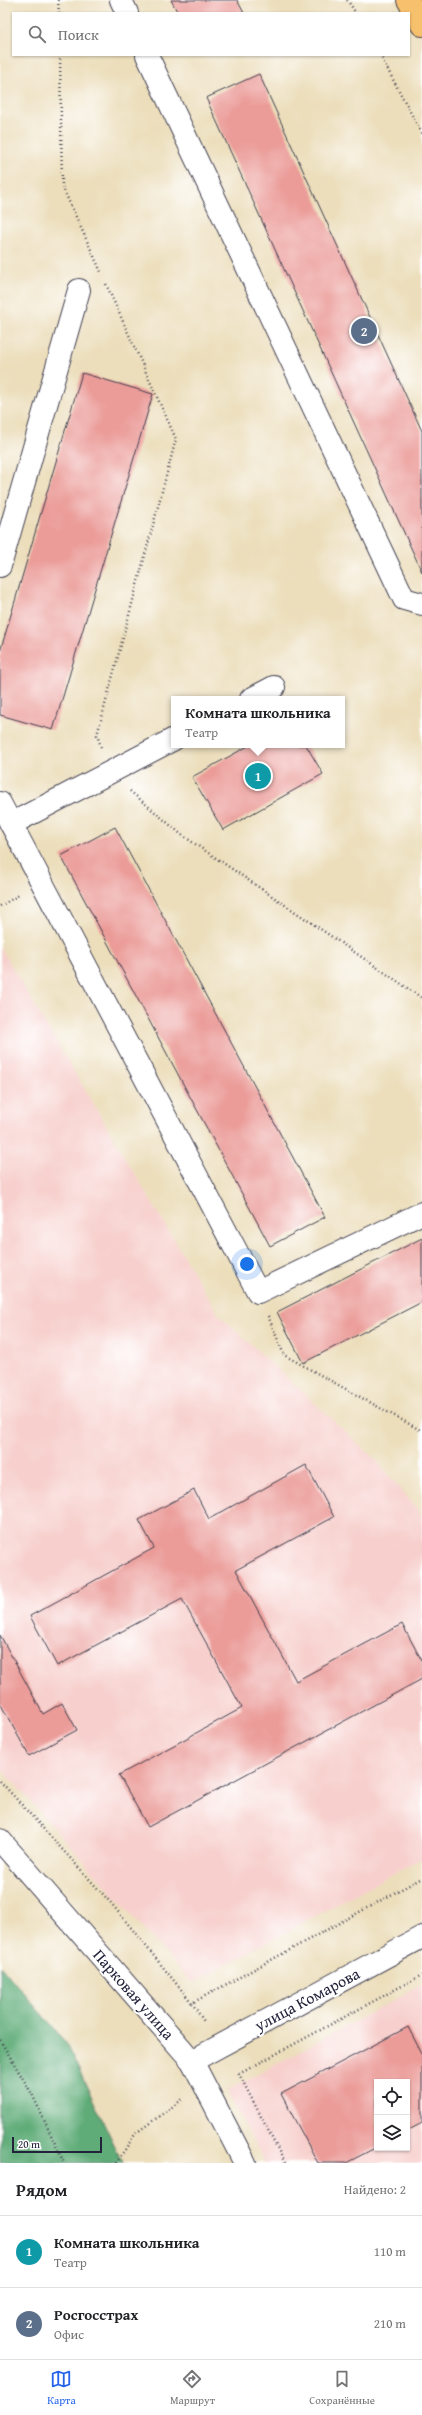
<!DOCTYPE html>
<html lang="ru">
<meta charset="utf-8">
<style>
body{margin:0;font-family:"Gentium Book Plus",serif;background:#f6f6f6;color:#202124}
.controls{position:absolute;right:12px;bottom:12px;display:grid;overflow:hidden;border-radius:0px;box-shadow:0 1px 3px #0004}
.controls button{width:36px;height:36px;display:grid;place-items:center;padding:0;border:0;border-bottom:1px solid #e0e0e0;background:#fff;color:#202124;font:20px sans-serif}
.scale{position:absolute;left:12px;bottom:10px;width:90px;box-sizing:border-box;padding-left:4px;border:2px solid #22223b;border-top:0;font-size:11px;line-height:14px;white-space:nowrap;color:#22223b;-webkit-text-stroke:3px #fff;paint-order:stroke}
.you{position:absolute;left:247px;top:1264px;width:14px;height:14px;margin:-10px;border:3px solid #fff;border-radius:50%;background:#1a73e8;box-shadow:0 0 0 6px #1a73e833}
.badge{display:grid;place-items:center;width:26px;height:26px;border-radius:50%;background:#2563eb;color:#fff;font-size:13px;font-weight:700}
.pin{position:absolute;translate:-50% -50%;border:2px solid #fff;box-shadow:0 1px 4px #0006}
.popup{position:absolute;left:171px;top:696px;width:174px;height:52px;box-sizing:border-box;display:grid;place-content:center;border-radius:0px;background:#fff;filter:drop-shadow(0 1px 3px #0005);font-size:13px;white-space:nowrap;color:#757577}
.popup b{font-size:15px;color:#202124}
.popup::after{content:'';position:absolute;left:50%;top:100%;margin-left:-8px;border:8px solid transparent;border-top-color:#fff}
.list{margin:0;padding:0;list-style:none}
h2{display:flex;justify-content:space-between;align-items:center;height:52px;margin:0;padding:0 16px;font-size:17px}
h2 small{font-size:13px;font-weight:400;color:#757577}
.list li{display:grid;grid-template-columns:26px 1fr auto;gap:12px;align-items:center;box-sizing:border-box;height:72px;padding:0 16px;border-top:1px solid #e0e0e0}
.list b{display:block;font-size:15px;white-space:nowrap}
.list p{margin:0;font-size:13px;white-space:nowrap;color:#757577}
.list em{font-size:13px;font-style:normal;color:#757577}
.icon{flex:none;width:22px;height:22px;fill:none;stroke:currentColor;stroke-width:2;stroke-linecap:round;stroke-linejoin:round}
.map{position:relative;flex:none;width:422px;height:2163px;overflow:hidden}
.search{position:absolute;background:#fff;box-shadow:0 1px 3px #0004;left:12px;right:12px;top:12px;height:44px;display:flex;align-items:center;gap:10px;box-sizing:border-box;padding:0 14px;border-radius:0px;color:#757577;font-size:15px}
.sheet{height:196px;background:#fff}
nav{display:flex;justify-content:space-around;align-items:center;box-sizing:border-box;height:56px;border-top:1px solid #e0e0e0;background:#fff;font-size:11px;color:#757577}
nav a{display:grid;justify-items:center;gap:2px}
nav .on{color:#2563eb}
.map>svg:first-child{display:block}
.built{fill:#f7d0cd;fill-rule:evenodd}
.forest{fill:#5eac78;stroke:#40675a}
.building{fill:#eb9c99}
.lines{fill:none;stroke-linecap:round;stroke-linejoin:round}
.minor-casing{stroke:#403e4e;stroke-width:24}
.major-casing{stroke:#403e4e;stroke-width:24}
.path{stroke:#403e4e;stroke-width:2.5;stroke-dasharray:1 3;stroke-linecap:butt}
.minor{stroke:#fff;stroke-width:22}
.major{stroke:#f7c06c;stroke-width:22}
.labels{text-anchor:middle;stroke-width:4;stroke-linejoin:round;paint-order:stroke}
.street-label{font-size:16px;fill:#22223b;stroke:#fff}
</style>
<div class="map">
<svg width="422" height="2163" viewBox="0 0 422 2163">
<rect width="100%" height="100%" fill="#fff"/>
<filter id="ink" filterUnits="userSpaceOnUse"><feTurbulence type="fractalNoise" baseFrequency=".025" numOctaves="2"/><feDisplacementMap in="SourceGraphic" scale="8" xChannelSelector="R" yChannelSelector="G"/><feConvolveMatrix kernelMatrix="1 2 1 2 8 2 1 2 1" color-interpolation-filters="sRGB"/></filter>
<filter id="wash" filterUnits="userSpaceOnUse"><feTurbulence type="fractalNoise" baseFrequency=".012" numOctaves="4" result="noise"/><feDisplacementMap in="SourceGraphic" scale="16" xChannelSelector="R" yChannelSelector="G"/><feGaussianBlur stdDeviation="0.9" result="paint"/><feColorMatrix in="noise" values="0 0 0 0 0 0 0 0 0 0 0 0 0 0 0 0 0 1.4 0 .05"/><feComposite in="paint" operator="in"/></filter>
<g filter="url(#wash)">
<rect width="100%" height="100%" fill="#ecdebb"/>
<!-- built -->
<g class="built">
<polygon points="0,947 218,1314 377,1461 422,1515 422,1858 192,1983 0,1767"/>
<path d="M422 1985V2163H265L227 2091ZM377 2082H407V2148H377Z"/>
</g>
<!-- forest -->
<polygon class="forest" points="0,1965 66,2043 123,2163 0,2163"/>
<g id="blocks">
<!-- building -->
<g class="building">
<polygon points="171,0 237,0 244,13 178,13"/>
<polygon points="259,74 422,431 422,572 206,98"/>
<polygon points="82,373 153,394 53,730 0,715 0,652"/>
<polygon points="250,745 306,745 323,774 223,830 192,777"/>
<polygon points="115,827 325,1217 270,1246 61,856"/>
<polygon points="422,1238 422,1302 303,1363 277,1312"/>
<polygon points="306,1465 334,1517 236,1570 296,1681 402,1624 422,1661 422,1679 148,1827 119,1775 242,1708 182,1599 57,1666 30,1616 154,1548 139,1520 194,1490 209,1519"/>
<polygon points="0,1635 43,1714 62,1703 77,1730 29,1756 0,1703"/>
<polygon points="408,2027 422,2054 422,2123 407,2131 407,2082 377,2082 377,2147 346,2163 318,2163 281,2094"/>
</g>
</g>
</g>
<g filter="url(#ink)">
<use href="#blocks" fill-opacity="0" stroke="#403e4e" stroke-width="1"/>
<g class="lines">
<!-- minor casing -->
<g class="minor-casing">
<g id="minor">
<polyline points="121,0 127,13"/>
<polyline points="147,55 404,599 422,604"/>
<polyline points="0,566 79,290"/>
<polyline points="251,699 274,687"/>
<polyline points="0,803 258,1292 422,1213"/>
<polyline points="11,824 174,739"/>
<polyline points="0,1840 192,2061 245,2163"/>
<polyline points="192,2061 422,1937"/>
</g>
</g>
<!-- major casing -->
<g class="major-casing">
<polyline id="major" points="408,0 422,25"/>
</g>
<!-- path -->
<g class="path">
<polyline points="58,0 59,13"/>
<polyline points="347,0 356,13"/>
<polyline points="60,55 62,186 102,274"/>
<polyline points="380,55 422,134"/>
<polyline points="101,747 97,735 176,439 106,284"/>
<polyline points="130,791 182,835 422,998"/>
<polyline points="0,906 19,895"/>
<polyline points="268,1316 284,1355 422,1431"/>
<polyline points="0,1781 111,1903 192,2003 422,1878"/>
<polyline points="192,2003 205,2023"/>
<polyline points="0,2040 32,2094 64,2163"/>
<polyline points="116,2163 136,2133 183,2099"/>
<polyline points="285,2163 239,2074 422,1975"/>
</g>
<!-- minor -->
<use href="#minor" class="minor"/>
<!-- major -->
<use href="#major" class="major"/>
</g>
</g>
<g class="labels">
<!-- street labels -->
<g class="street-label">
<text transform="translate(134 1994) rotate(49)" y="6">Парковая улица</text>
<text transform="translate(307 1999) rotate(-28)" y="6">улица Комарова</text>
</g>
</g>
</svg>
<div class="controls">
<button><svg class="icon" aria-label="locate" viewBox="0 0 24 24"><circle cx="12" cy="12" r="6"/><path d="M12 2v4M12 18v4M2 12h4M18 12h4"/></svg></button>
<button><svg class="icon" aria-label="layers" viewBox="0 0 24 24"><path d="M12 4l9 5-9 5-9-5zM3 14l9 5 9-5"/></svg></button>
</div>
<div class="scale">20 m</div>
<div class="you"></div>
<div class="pin badge" style="left:258px;top:776px;background:#0f9aa8">1</div>
<div class="popup"><b>Комната школьника</b>Театр</div>
<div class="pin badge" style="left:364px;top:331px;background:#5c6f8a">2</div>
<div class="search"><svg class="icon" aria-label="search" viewBox="0 0 24 24"><circle cx="10" cy="10" r="6"/><path d="M15 15l6 6"/></svg>Поиск</div>
</div>
<section class="sheet">
<h2>Рядом<small>Найдено: 2</small></h2>
<ul class="list">
<li><span class="badge" style="background:#0f9aa8">1</span><div><b>Комната школьника</b><p>Театр</p></div><em>110 m</em></li>
<li><span class="badge" style="background:#5c6f8a">2</span><div><b>Росгосстрах</b><p>Офис</p></div><em>210 m</em></li>
</ul>
</section>
<nav>
<a class="on"><svg class="icon" aria-label="map" viewBox="0 0 24 24"><path d="M3 6l6-2 6 2 6-2v14l-6 2-6-2-6 2zM9 4v14M15 6v14"/></svg>Карта</a>
<a><svg class="icon" aria-label="directions" viewBox="0 0 24 24"><path d="M12 3l9 9-9 9-9-9zM9 14v-3h6M13 9l2 2-2 2"/></svg>Маршрут</a>
<a><svg class="icon" aria-label="saved" viewBox="0 0 24 24"><path d="M7 4h10v16l-5-4-5 4z"/></svg>Сохранённые</a>
</nav>
